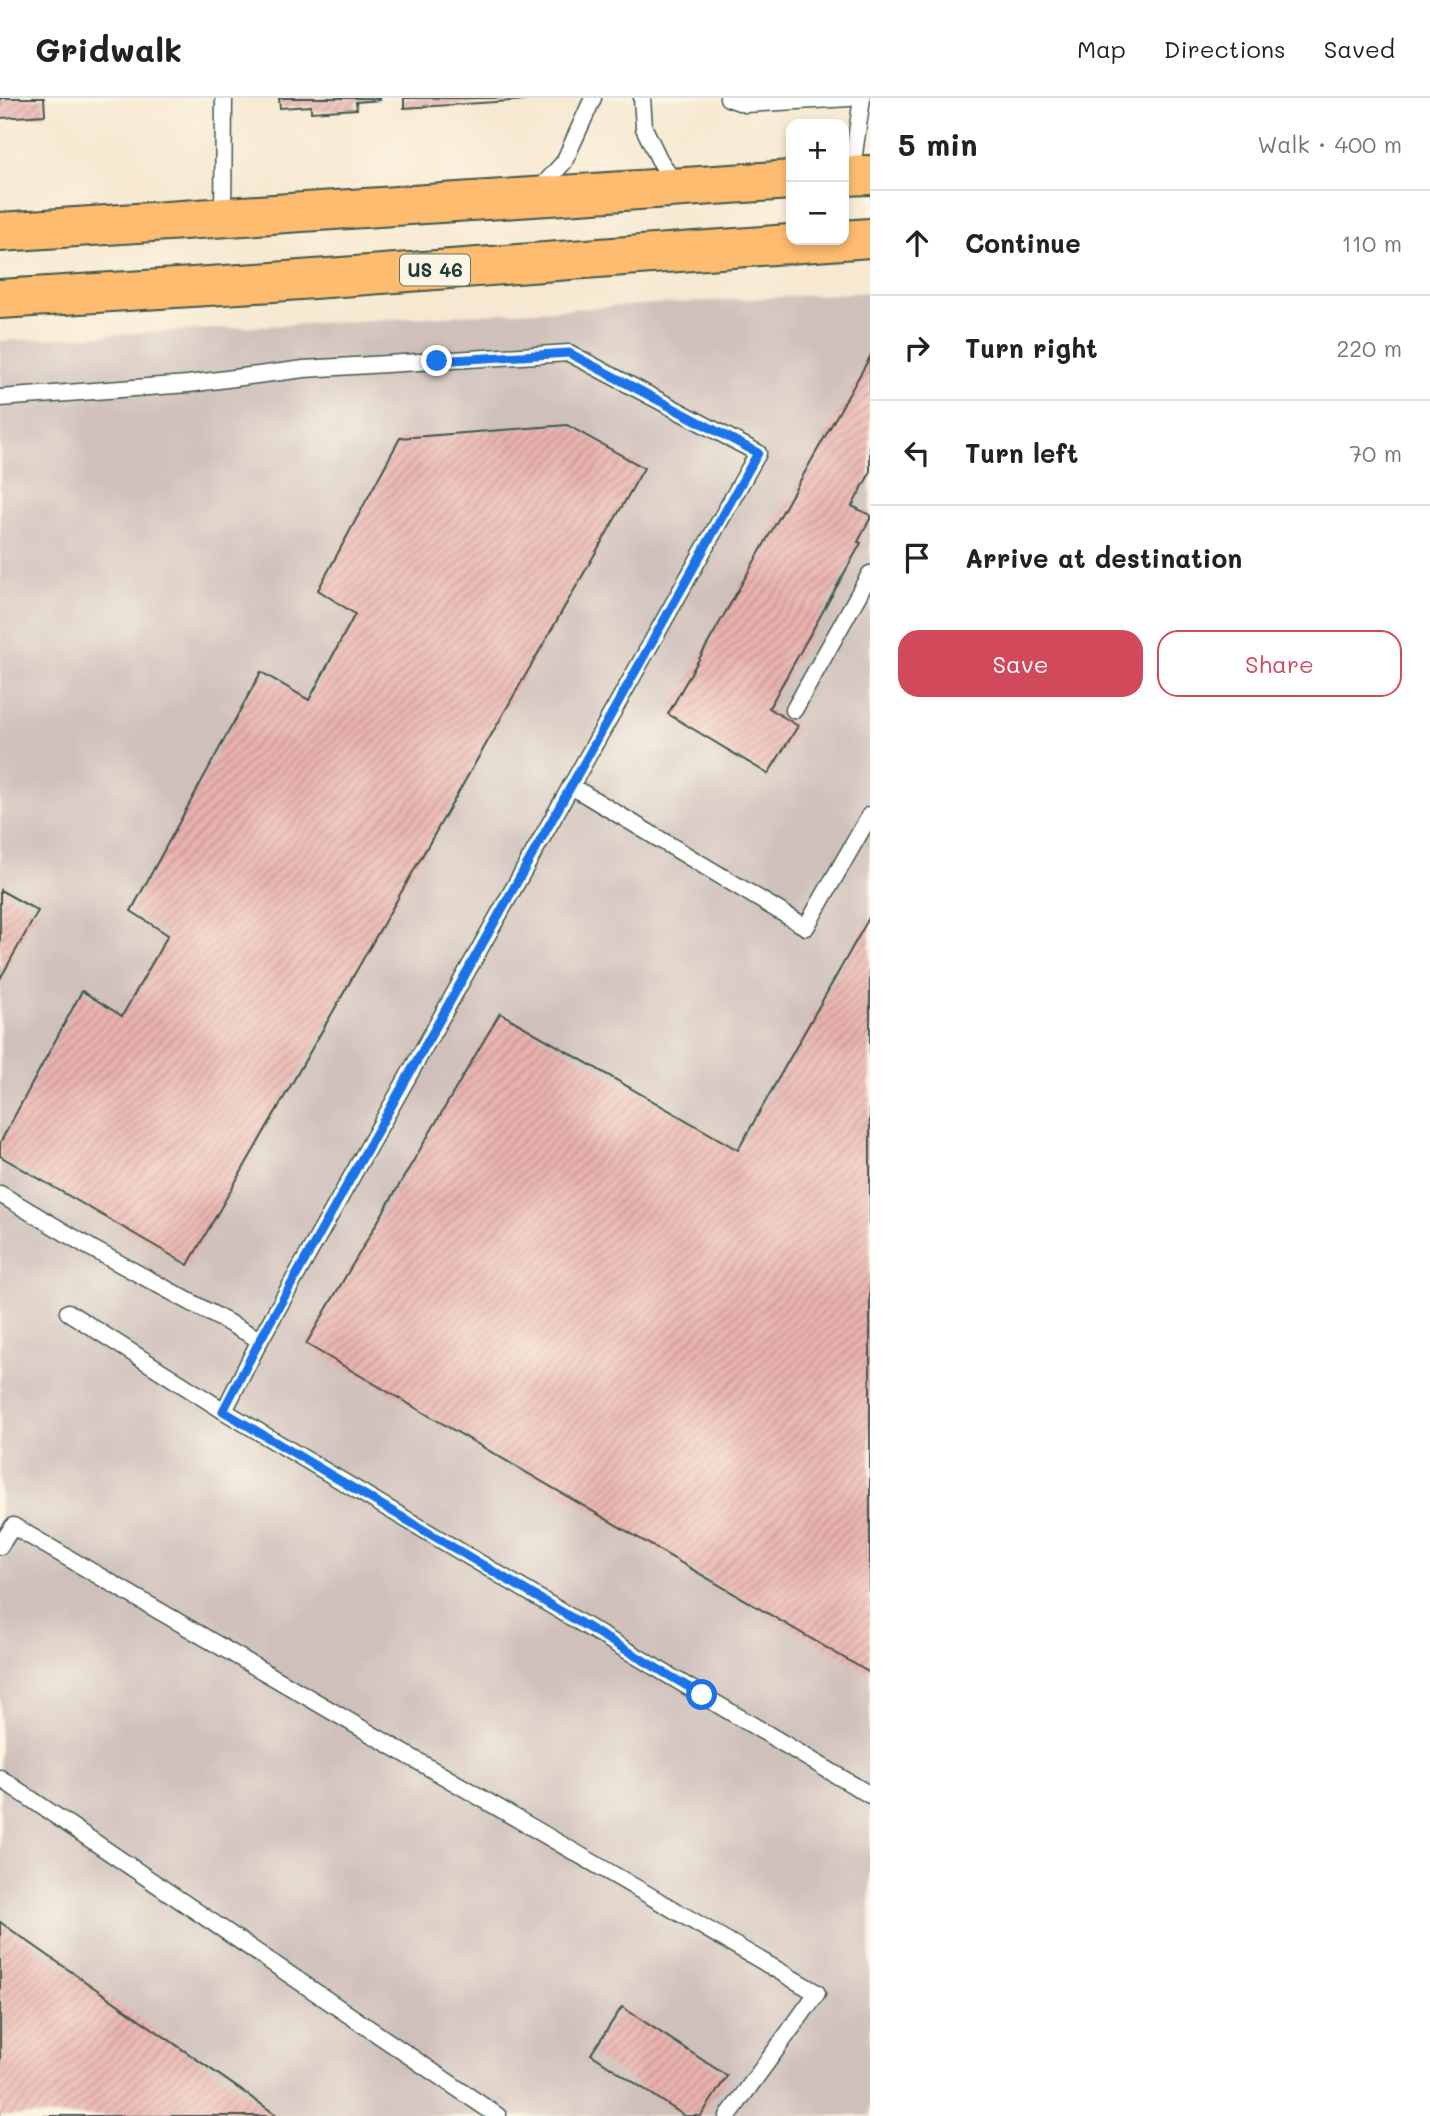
<!DOCTYPE html>
<meta charset="utf-8">
<style>
body{margin:0;font-family:Mali,sans-serif;background:#f2f2f2;color:#222}
.controls{position:absolute;right:21px;top:21px;display:grid;overflow:hidden;border-radius:14px;box-shadow:0 4px 10px #0003}
.controls button{width:63px;height:63px;display:grid;place-items:center;padding:0;border:0;border-bottom:2px solid #e0e0e0;background:#fff;color:#222;font:35px sans-serif}
.stop{position:absolute;width:21px;height:21px;margin:-16px;border:5px solid #1a73e8;border-radius:50%;background:#fff}
.stop.end{background:#1a73e8;border-color:#fff;box-shadow:0 2px 7px #0008}
.list{margin:0;padding:0;list-style:none}
h2{display:flex;justify-content:space-between;align-items:center;height:91px;margin:0;padding:0 28px;font-size:30px}
h2 small{font-size:23px;font-weight:400;color:#767676}
.list li{display:grid;grid-template-columns:46px 1fr auto;gap:21px;align-items:center;box-sizing:border-box;height:105px;padding:0 28px;border-top:2px solid #e0e0e0}
.list b{display:block;font-size:26px;white-space:nowrap}
.list em{font-size:23px;font-style:normal;color:#767676}
.actions{display:flex;gap:14px;padding:21px 28px}
.actions a{flex:1;padding:16px 0;border:2px solid #d1495b;border-radius:21px;text-align:center;font-size:24px;color:#d1495b}
.actions .main{background:#d1495b;color:#fff}
.icon{flex:none;width:38px;height:38px;fill:none;stroke:currentColor;stroke-width:2;stroke-linecap:round;stroke-linejoin:round}
.map{position:relative;flex:none;width:870px;height:2018px;overflow:hidden}
header{display:flex;align-items:center;gap:42px;box-sizing:border-box;height:98px;padding:0 35px;background:#fff;border-bottom:2px solid #e0e0e0}
header strong{font-size:33px}
nav{display:flex;gap:38px;margin-inline-start:auto;font-size:24px}
main{display:flex}
aside{flex:1;background:#fff}
.map>svg:first-child{display:block}
.industrial{fill:#cfc0bb}
.building{fill:url(#building-hatch)}
.lines{fill:none;stroke-linecap:round;stroke-linejoin:round}
.lane-casing{stroke:#3f574c;stroke-width:19}
.highway-casing{stroke:#3f574c;stroke-width:42}
.lane{stroke:#fff;stroke-width:16}
.highway{stroke:#fdbc70;stroke-width:38}
.route{stroke:#1a73e8;stroke-width:9}
.labels{text-anchor:middle;stroke-width:5;stroke-linejoin:round;paint-order:stroke}
.shield{fill:#fcf5e5;stroke:#617469;stroke-width:2}
.shield-label{font-size:19px;font-weight:bold;fill:#1f3d34}
</style>
<header>
<strong>Gridwalk</strong>
<nav><a>Map</a><a>Directions</a><a>Saved</a></nav>
</header>
<main>
<div class="map">
<svg width="870" height="2018" viewBox="0 0 870 2018">
<defs>
<pattern id="building-hatch" width="6" height="6" patternUnits="userSpaceOnUse" patternTransform="scale(1.75)"><rect width="6" height="6" fill="#eab2af"/><path d="M-1 1l2-2M0 6l6-6M5 7l2-2" fill="none" stroke="#bd928f"/></pattern>
</defs>
<rect width="100%" height="100%" fill="#fcf5e5"/>
<filter id="ink" filterUnits="userSpaceOnUse"><feTurbulence type="fractalNoise" baseFrequency=".0143" numOctaves="2"/><feDisplacementMap in="SourceGraphic" scale="14" xChannelSelector="R" yChannelSelector="G"/><feConvolveMatrix kernelMatrix="1 2 1 2 8 2 1 2 1" color-interpolation-filters="sRGB"/></filter>
<filter id="wash" filterUnits="userSpaceOnUse"><feTurbulence type="fractalNoise" baseFrequency=".00686" numOctaves="4" result="noise"/><feDisplacementMap in="SourceGraphic" scale="28" xChannelSelector="R" yChannelSelector="G"/><feGaussianBlur stdDeviation="1.57" result="paint"/><feColorMatrix in="noise" values="0 0 0 0 0 0 0 0 0 0 0 0 0 0 0 0 0 1.4 0 .05"/><feComposite in="paint" operator="in"/></filter>
<g filter="url(#wash)">
<rect width="100%" height="100%" fill="#f7e9d1"/>
<!-- industrial -->
<polygon class="industrial" points="870,194 870,2018 0,2018 0,243"/>
<g id="blocks">
<!-- building -->
<g class="building">
<polygon points="0,0 44,0 45,17 0,20"/>
<polygon points="279,0 380,0 380,2 356,4 357,11 311,14 311,8 280,10"/>
<polygon points="404,0 526,0 526,2 404,10"/>
<polygon points="870,259 870,375 852,408 870,417 870,421 858,444 861,445 769,610 798,628 768,676 668,616"/>
<polygon points="567,327 644,370 188,1167 0,1058 0,1045 82,893 122,918 168,837 131,813 261,574 309,602 355,516 318,492 400,340"/>
<polygon points="0,792 38,813 0,881"/>
<polygon points="870,818 870,1575 306,1246 500,915 738,1052"/>
<polygon points="0,1824 278,2018 0,2018"/>
<polygon points="622,1909 727,1978 701,2018 685,2018 591,1956"/>
</g>
</g>
</g>
<g filter="url(#ink)">
<use href="#blocks" fill-opacity="0" stroke="#3f574c" stroke-width="2"/>
<g class="lines">
<!-- lane casing -->
<g class="lane-casing">
<g id="lane">
<polyline points="642,0 644,30 659,61 676,88"/>
<polyline points="728,0 745,6 850,0"/>
<polyline points="851,77 862,0"/>
<polyline points="538,93 564,64 593,0"/>
<polyline points="223,119 224,0"/>
<polyline points="0,300 188,286 304,271 569,255 758,355 260,1242"/>
<polyline points="794,612 870,476"/>
<polyline points="571,688 806,829 870,717"/>
<polyline points="0,1096 91,1150 260,1242 224,1313 870,1697"/>
<polyline points="68,1214 224,1313"/>
<polyline points="0,1448 13,1428 817,1895 728,2018"/>
<polyline points="0,1680 498,2018"/>
</g>
</g>
<!-- highway casing -->
<g class="highway-casing">
<g id="highway">
<polyline points="844,78 870,77"/>
<polyline points="0,134 791,82"/>
<polyline points="0,201 273,184 870,140"/>
</g>
</g>
<!-- lane -->
<use href="#lane" class="lane"/>
<!-- highway -->
<use href="#highway" class="highway"/>
</g>
</g>
<g class="lines" filter="url(#ink)">
<!-- route -->
<polyline class="route" points="437,263 569,255 758,355 260,1242 223,1313 702,1597"/>
</g>
<g class="labels">
<!-- shield labels -->
<rect class="shield" x="400" y="156.5" width="70" height="31" rx="5"/>
<g class="shield-label">
<text x="435" y="179">US 46</text>
</g>
</g>
</svg>
<div class="controls">
<button>+</button>
<button>−</button>
</div>
<div class="stop" style="left:702px;top:1597px"></div>
<div class="stop end" style="left:437px;top:263px"></div>
</div>
<aside>
<h2>5 min<small>Walk · 400 m</small></h2>
<ul class="list">
<li><svg class="icon" aria-label="ahead" viewBox="0 0 24 24"><path d="M12 20V5M6 11l6-6 6 6"/></svg><div><b>Continue</b></div><em>110 m</em></li>
<li><svg class="icon" aria-label="right" viewBox="0 0 24 24"><path d="M7 20v-9h11M14 6l5 5-5 5"/></svg><div><b>Turn right</b></div><em>220 m</em></li>
<li><svg class="icon" aria-label="left" viewBox="0 0 24 24"><path d="M17 20v-9H6M10 6l-5 5 5 5"/></svg><div><b>Turn left</b></div><em>70 m</em></li>
<li><svg class="icon" aria-label="arrive" viewBox="0 0 24 24"><path d="M6 21V4h12l-3 4 3 4H6"/></svg><div><b>Arrive at destination</b></div></li>
</ul>
<div class="actions"><a class="main">Save</a><a>Share</a></div>
</aside>
</main>
